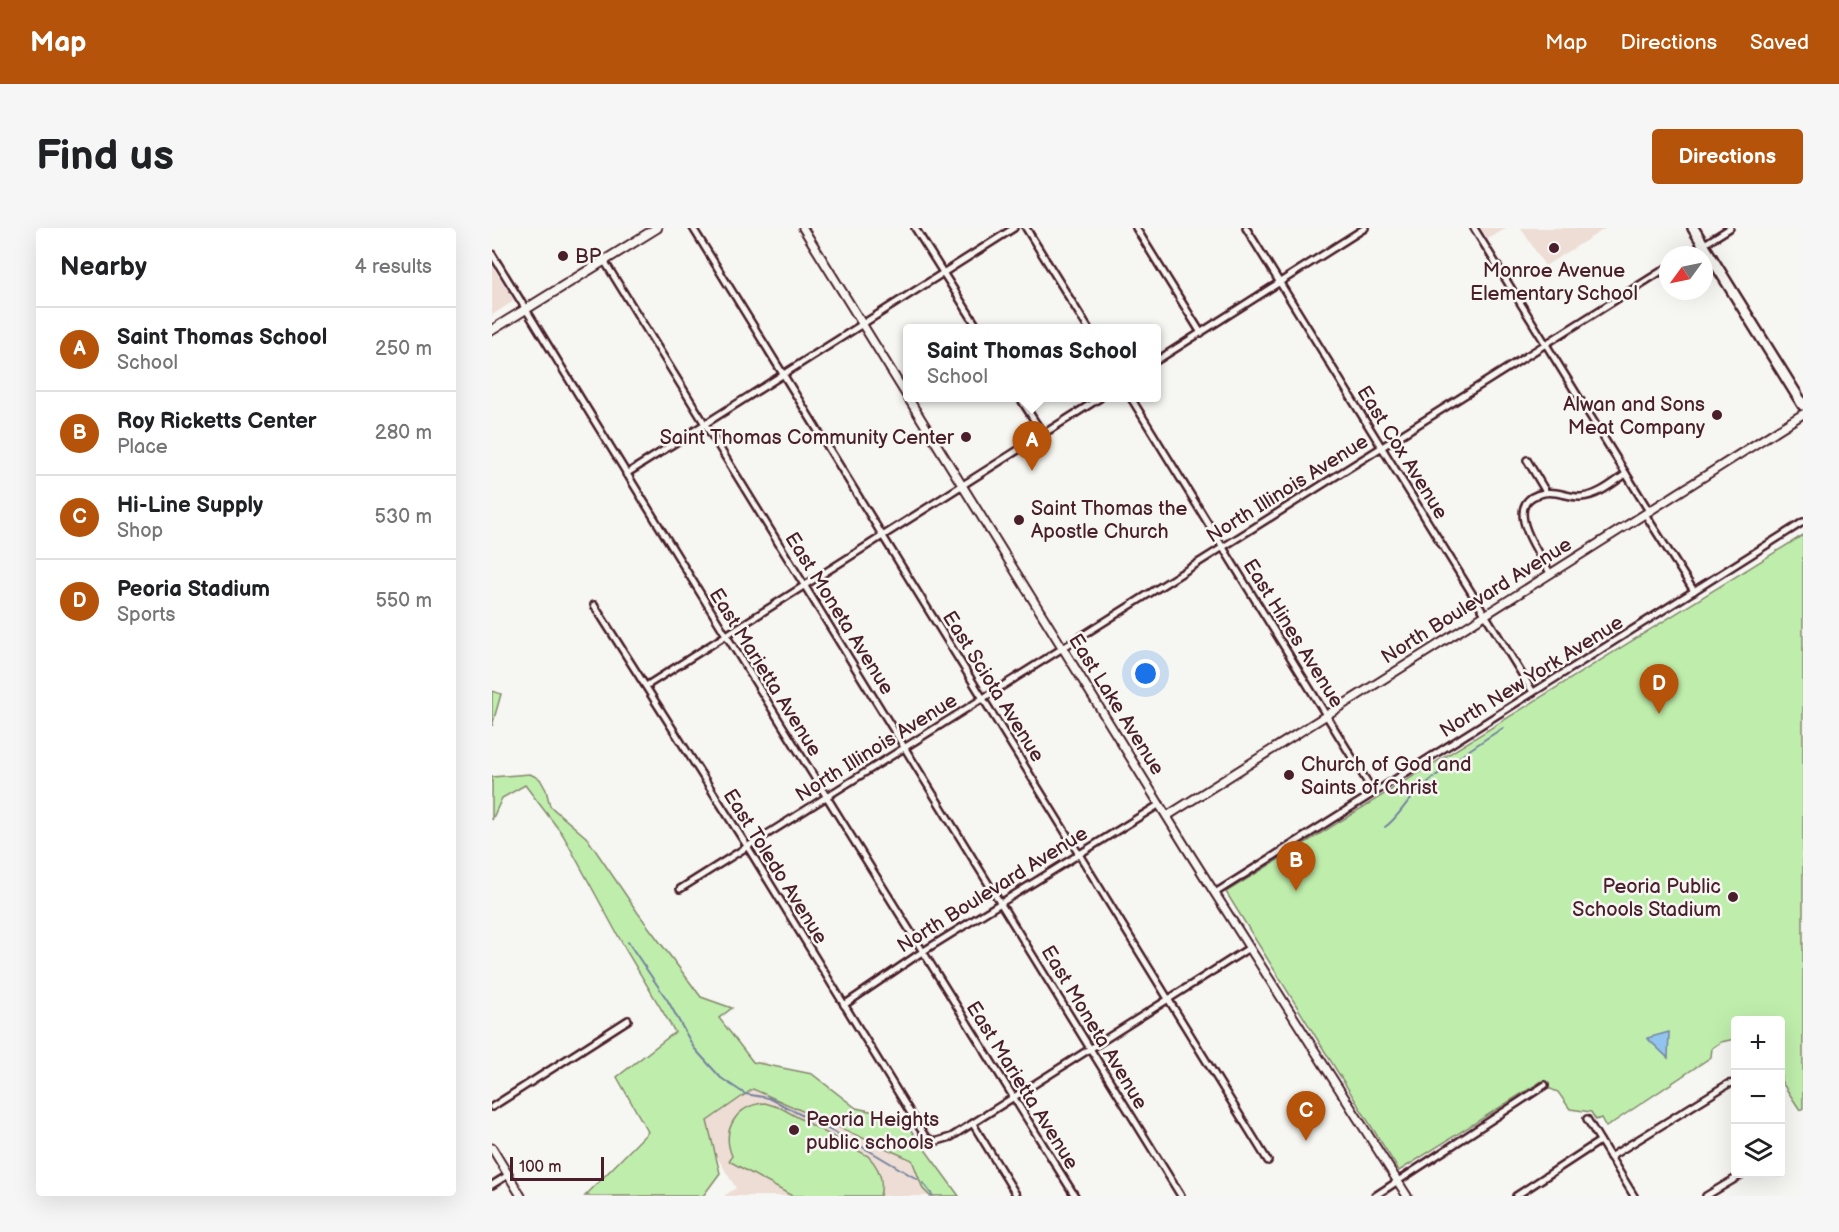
<!DOCTYPE html>
<meta charset="utf-8">
<style>
body{margin:0;font-family:"Balsamiq Sans",sans-serif;background:#f6f6f6;color:#202124}
.controls{position:absolute;right:18px;bottom:18px;display:grid;overflow:hidden;border-radius:6px;box-shadow:0 6px 24px #0002}
.controls button{width:54px;height:54px;display:grid;place-items:center;padding:0;border:0;border-bottom:2px solid #e0e0e0;background:#fff;color:#202124;font:30px sans-serif}
.compass{position:absolute;left:1167px;top:18px;width:54px;height:54px;border-radius:50%;background:#fff;box-shadow:0 6px 24px #0002;rotate:237deg}
.scale{position:absolute;left:18px;bottom:15px;width:94px;box-sizing:border-box;padding-left:6px;border:3px solid #4a1f2b;border-top:0;font-size:16px;line-height:21px;white-space:nowrap;color:#4a1f2b;-webkit-text-stroke:4px #f6f6f2;paint-order:stroke}
.you{position:absolute;left:654px;top:446px;width:21px;height:21px;margin:-15px;border:4px solid #fff;border-radius:50%;background:#1a73e8;box-shadow:0 0 0 9px #1a73e833}
.badge{display:grid;place-items:center;width:39px;height:39px;border-radius:50%;background:#b45309;color:#fff;font-size:20px;font-weight:700}
.pin{position:absolute;translate:-50% -50px;filter:drop-shadow(0 2px 3px #0008)}
.pin::after{content:'';position:absolute;top:32px;width:21px;height:18px;background:inherit;clip-path:polygon(0 0,100% 0,50% 100%)}
.popup{position:absolute;left:411px;top:96px;width:258px;height:78px;box-sizing:border-box;display:grid;place-content:center;border-radius:6px;background:#fff;filter:drop-shadow(0 2px 4px #0005);font-size:20px;white-space:nowrap;color:#757577}
.popup b{font-size:22px;color:#202124}
.popup::after{content:'';position:absolute;left:50%;top:100%;margin-left:-12px;border:12px solid transparent;border-top-color:#fff}
.list{margin:0;padding:0;list-style:none}
h2{display:flex;justify-content:space-between;align-items:center;height:78px;margin:0;padding:0 24px;font-size:26px}
h2 small{font-size:20px;font-weight:400;color:#757577}
.list li{display:grid;grid-template-columns:39px 1fr auto;gap:18px;align-items:center;box-sizing:border-box;height:84px;padding:0 24px;border-top:2px solid #e0e0e0}
.list b{display:block;font-size:22px;white-space:nowrap}
.list p{margin:0;font-size:20px;white-space:nowrap;color:#757577}
.list em{font-size:20px;font-style:normal;color:#757577}
.icon{flex:none;width:33px;height:33px;fill:none;stroke:currentColor;stroke-width:2;stroke-linecap:round;stroke-linejoin:round}
.map{position:relative;flex:none;width:1311px;height:968px;overflow:hidden;border-radius:6px}
header{display:flex;align-items:center;gap:36px;box-sizing:border-box;height:84px;padding:0 30px;background:#b45309;color:#fff}
header strong{font-size:28px}
nav{display:flex;gap:33px;margin-inline-start:auto;font-size:21px}
.intro{display:flex;align-items:center;justify-content:space-between;box-sizing:border-box;height:144px;padding:0 36px}
h1{margin:0;font-size:42px}
.button{padding:15px 27px;border-radius:6px;background:#b45309;color:#fff;font-size:21px;font-weight:700}
main{display:flex;gap:36px;padding:0 36px}
aside{flex:1;background:#fff;border-radius:6px;box-shadow:0 6px 24px #0002}
.map>svg:first-child{display:block}
.built{fill:#edddd4}
.green{fill:#bfeeac;stroke:#84866c;stroke-width:1.5}
.water{fill:#91c4ee;stroke:#7582a0;stroke-width:1.5}
.lines{fill:none;stroke-linecap:round;stroke-linejoin:round}
.stream{stroke:#7582a0;stroke-width:2}
.minor-casing{stroke:#4a1f2b;stroke-width:10}
.tertiary-casing{stroke:#4a1f2b;stroke-width:11}
.secondary-casing{stroke:#4a1f2b;stroke-width:12}
.trunk-casing{stroke:#4a1f2b;stroke-width:14}
.minor{stroke:#f6f6f2;stroke-width:5}
.tertiary{stroke:#f6f6f2;stroke-width:7}
.secondary{stroke:#f6f6f2;stroke-width:8}
.trunk{stroke:#f6f6f2;stroke-width:9}
.poi-dot{fill:#4a1f2b;stroke:#f6f6f2;stroke-width:2}
.labels{text-anchor:middle;stroke-width:5;stroke-linejoin:round;paint-order:stroke}
.poi-label{font-size:20px;fill:#4a1f2b;stroke:#f6f6f2;text-anchor:start}
.street-label{font-size:20px;fill:#4a1f2b;stroke:#f6f6f2}
</style>
<header>
<strong>Map</strong>
<nav><a>Map</a><a>Directions</a><a>Saved</a></nav>
</header>
<div class="intro"><h1>Find us</h1><a class="button">Directions</a></div>
<main>
<aside>
<h2>Nearby<small>4 results</small></h2>
<ul class="list">
<li><span class="badge">A</span><div><b>Saint Thomas School</b><p>School</p></div><em>250 m</em></li>
<li><span class="badge">B</span><div><b>Roy Ricketts Center</b><p>Place</p></div><em>280 m</em></li>
<li><span class="badge">C</span><div><b>Hi-Line Supply</b><p>Shop</p></div><em>530 m</em></li>
<li><span class="badge">D</span><div><b>Peoria Stadium</b><p>Sports</p></div><em>550 m</em></li>
</ul>
</aside>
<div class="map">
<svg width="1311" height="968" viewBox="0 0 1311 968">
<rect width="100%" height="100%" fill="#f6f6f2"/>
<filter id="ink" filterUnits="userSpaceOnUse"><feTurbulence type="fractalNoise" baseFrequency=".0167" numOctaves="2"/><feDisplacementMap in="SourceGraphic" scale="12" xChannelSelector="R" yChannelSelector="G"/><feConvolveMatrix kernelMatrix="1 2 1 2 8 2 1 2 1" color-interpolation-filters="sRGB"/></filter>
<g filter="url(#ink)">
<!-- built -->
<g class="built">
<polygon points="989,0 1015,0 996,11"/>
<polygon points="1029,0 1114,0 1053,38"/>
<polygon points="0,37 21,71 20,74 0,87"/>
<polygon points="270,833 431,923 459,968 232,968 244,960 196,882"/>
</g>
<!-- green -->
<g class="green">
<polygon points="1311,307 1311,880 1308,882 1289,853 1288,792 1244,792 1243,811 1229,814 1220,820 1219,829 1114,899 1109,890 1104,892 1099,884 1078,881 1066,864 1047,856 1048,854 907,943 734,664"/>
<polygon points="0,463 9,466 0,498"/>
<polygon points="38,546 48,551 54,562 58,578 95,610 146,685 209,769 240,780 227,790 261,834 320,846 364,880 410,890 467,968 438,968 431,961 420,932 261,861 215,893 228,945 211,968 93,968 156,904 125,849 183,804 135,724 71,607 33,557 10,570 0,592 0,549"/>
<path d="M273 875 289 880 376 928C387 939 392 953 388 968H300L237 933 240 928C229 902 244 877 273 875Z"/>
</g>
<!-- water -->
<polygon class="water" points="1177,804 1177,805 1176,830 1155,810"/>
<g class="lines">
<!-- stream -->
<g class="stream">
<path d="M893 599C906 590 912 576 924 565 950 541 980 519 1011 500"/>
<polyline points="136,714 176,773 202,820 229,850 253,866 277,870 376,922 425,951"/>
<polyline points="431,955 441,968"/>
</g>
<!-- minor casing -->
<g class="minor-casing">
<g id="minor">
<polyline points="201,0 776,933"/>
<polyline points="423,0 486,100"/>
<polyline points="534,0 596,100"/>
<polyline points="644,0 709,105"/>
<polyline points="754,0 1041,464"/>
<polyline points="982,0 1157,283"/>
<polyline points="0,26 234,407 583,968"/>
<polyline points="1195,27 1238,0"/>
<polyline points="113,34 689,968"/>
<polyline points="664,133 873,0"/>
<polyline points="528,170 551,206"/>
<polyline points="639,170 882,565"/>
<polyline points="1035,232 1054,264"/>
<polyline points="134,246 522,0"/>
<polyline points="1153,286 1202,363"/>
<path d="M1058 345C1047 325 1007 273 1052 265 1065 262 1076 270 1089 269 1106 268 1121 255 1134 246"/>
<polyline points="102,377 255,618 426,897 433,908 442,914 459,909 757,720"/>
<polyline points="154,458 608,170"/>
<polyline points="188,661 1176,39"/>
<polyline points="723,665 1311,294"/>
<polyline points="352,777 430,724 668,576"/>
<polyline points="0,879 136,792"/>
<polyline points="1095,891 1142,968"/>
<polyline points="481,896 525,968"/>
<polyline points="1118,929 1236,856 1244,855"/>
<polyline points="0,957 16,947"/>
<polyline points="883,968 1053,857"/>
<polyline points="1024,968 1108,913"/>
<polyline points="1214,968 1251,946"/>
</g>
</g>
<!-- tertiary casing -->
<g class="tertiary-casing">
<g id="tertiary">
<polyline points="311,0 698,626 915,968"/>
<polyline points="675,588 1311,186"/>
<polyline points="0,920 29,968"/>
</g>
</g>
<!-- secondary casing -->
<g class="secondary-casing">
<polyline id="secondary" points="0,102 165,0"/>
</g>
<!-- trunk casing -->
<g class="trunk-casing">
<polyline id="trunk" points="1201,0 1311,177"/>
</g>
<!-- minor -->
<use href="#minor" class="minor"/>
<!-- tertiary -->
<use href="#tertiary" class="tertiary"/>
<!-- secondary -->
<use href="#secondary" class="secondary"/>
<!-- trunk -->
<use href="#trunk" class="trunk"/>
</g>
</g>
<!-- markers -->
<g class="poi-dot">
<circle cx="1062" cy="20" r="6"/>
<circle cx="71" cy="28" r="6"/>
<circle cx="1225" cy="187" r="6"/>
<circle cx="474" cy="209" r="6"/>
<circle cx="527" cy="292" r="6"/>
<circle cx="797" cy="547" r="6"/>
<circle cx="1241" cy="669" r="6"/>
<circle cx="302" cy="902" r="6"/>
</g>
<g class="labels">
<!-- poi labels -->
<g class="poi-label">
<text x="83" y="35">BP</text>
<text x="1062" y="49" text-anchor="middle">Monroe Avenue<tspan x="1062" dy="23">Elementary School</tspan></text>
<text x="1213" y="183" text-anchor="end">Alwan and Sons<tspan x="1213" dy="23">Meat Company</tspan></text>
<text x="462" y="216" text-anchor="end">Saint Thomas Community Center</text>
<text x="539" y="287">Saint Thomas the<tspan x="539" dy="23">Apostle Church</tspan></text>
<text x="809" y="543">Church of God and<tspan x="809" dy="23">Saints of Christ</tspan></text>
<text x="1229" y="665" text-anchor="end">Peoria Public<tspan x="1229" dy="23">Schools Stadium</tspan></text>
<text x="314" y="898">Peoria Heights<tspan x="314" dy="23">public schools</tspan></text>
</g>
<!-- street labels -->
<g class="street-label">
<text transform="translate(911 224) rotate(58)" y="7">East Cox Avenue</text>
<text transform="translate(795 260) rotate(-32)" y="7">North Illinois Avenue</text>
<text transform="translate(984 372) rotate(-32)" y="7">North Boulevard Avenue</text>
<text transform="translate(348 385) rotate(58)" y="7">East Moneta Avenue</text>
<text transform="translate(802 405) rotate(58)" y="7">East Hines Avenue</text>
<text transform="translate(274 444) rotate(58)" y="7">East Marietta Avenue</text>
<text transform="translate(1039 448) rotate(-32)" y="7">North New York Avenue</text>
<text transform="translate(502 458) rotate(58)" y="7">East Sciota Avenue</text>
<text transform="translate(625 476) rotate(58)" y="7">East Lake Avenue</text>
<text transform="translate(384 519) rotate(-32)" y="7">North Illinois Avenue</text>
<text transform="translate(284 638) rotate(58)" y="7">East Toledo Avenue</text>
<text transform="translate(500 661) rotate(-32)" y="7">North Boulevard Avenue</text>
<text transform="translate(603 799) rotate(59)" y="7">East Moneta Avenue</text>
<text transform="translate(531 857) rotate(58)" y="7">East Marietta Avenue</text>
</g>
</g>
</svg>
<div class="controls">
<button>+</button>
<button>−</button>
<button><svg class="icon" aria-label="layers" viewBox="0 0 24 24"><path d="M12 4l9 5-9 5-9-5zM3 14l9 5 9-5"/></svg></button>
</div>
<svg class="compass" viewBox="-18 -18 36 36"><path d="M0-13l5 13h-10z" fill="#e53935"/><path d="M0 13l5-13h-10z" fill="#757577"/></svg>
<div class="scale">100 m</div>
<div class="you"></div>
<div class="pin badge" style="left:540px;top:243px">A</div>
<div class="popup"><b>Saint Thomas School</b>School</div>
<div class="pin badge" style="left:804px;top:663px">B</div>
<div class="pin badge" style="left:814px;top:913px">C</div>
<div class="pin badge" style="left:1167px;top:486px">D</div>
</div>
</main>
